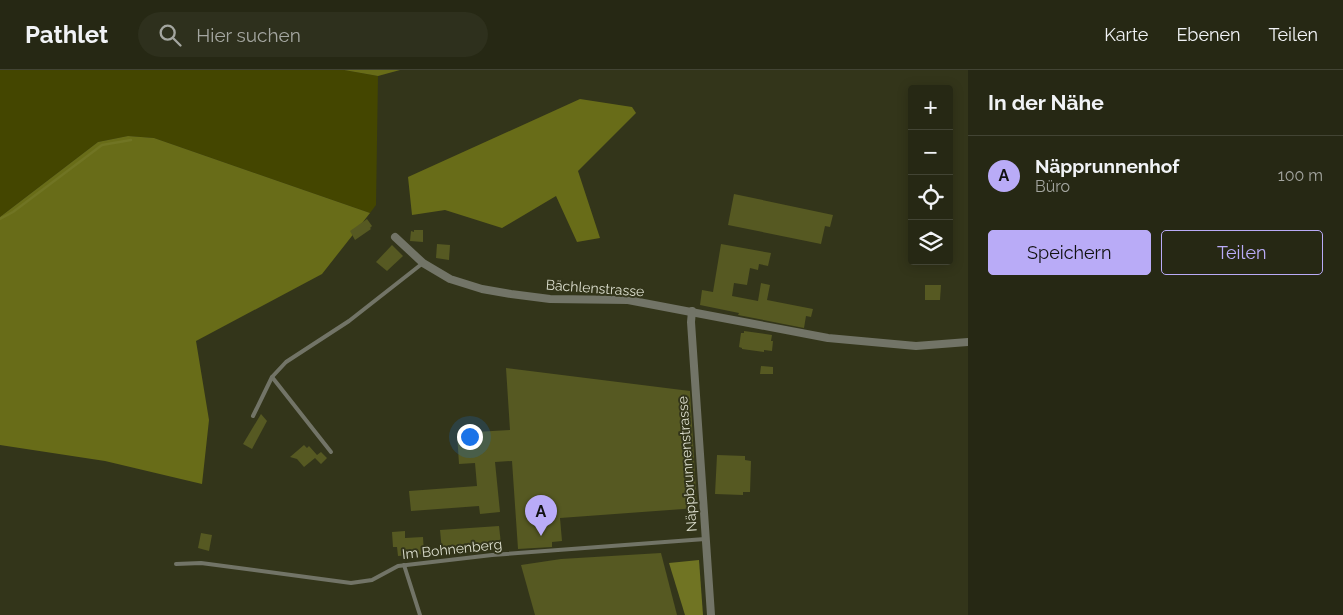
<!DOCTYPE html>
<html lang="de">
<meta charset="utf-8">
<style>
body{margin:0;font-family:Raleway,sans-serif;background:#2e301d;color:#f1f3f6}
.controls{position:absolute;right:15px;top:15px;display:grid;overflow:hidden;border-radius:5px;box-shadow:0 2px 12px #0003}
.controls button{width:45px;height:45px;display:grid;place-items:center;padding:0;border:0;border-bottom:1px solid #424434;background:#262814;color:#f1f3f6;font:25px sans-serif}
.you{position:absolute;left:469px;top:366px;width:18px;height:18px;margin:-12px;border:4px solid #fff;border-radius:50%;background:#1a73e8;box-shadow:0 0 0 8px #1a73e833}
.badge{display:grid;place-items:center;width:32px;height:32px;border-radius:50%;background:#b9abf7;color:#111;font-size:16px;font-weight:700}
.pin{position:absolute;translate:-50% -41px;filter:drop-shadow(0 1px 2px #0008)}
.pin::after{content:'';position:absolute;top:26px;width:18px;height:15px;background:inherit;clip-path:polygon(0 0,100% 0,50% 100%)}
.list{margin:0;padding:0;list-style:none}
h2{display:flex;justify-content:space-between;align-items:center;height:65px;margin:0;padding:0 20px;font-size:21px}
h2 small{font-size:16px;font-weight:400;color:#a4a6a0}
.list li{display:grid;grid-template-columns:32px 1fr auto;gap:15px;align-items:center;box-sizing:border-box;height:80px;padding:0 20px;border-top:1px solid #424434}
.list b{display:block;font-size:19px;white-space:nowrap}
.list p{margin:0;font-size:16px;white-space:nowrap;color:#a4a6a0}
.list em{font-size:16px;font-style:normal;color:#a4a6a0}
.actions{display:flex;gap:10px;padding:15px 20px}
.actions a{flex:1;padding:11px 0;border:1px solid #b9abf7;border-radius:5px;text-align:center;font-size:18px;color:#b9abf7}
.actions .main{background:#b9abf7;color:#111}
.icon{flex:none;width:28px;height:28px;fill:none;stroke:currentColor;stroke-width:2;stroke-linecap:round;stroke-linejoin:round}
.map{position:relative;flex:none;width:968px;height:545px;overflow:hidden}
header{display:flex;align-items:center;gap:30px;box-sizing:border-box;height:70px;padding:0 25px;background:#262814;border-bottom:1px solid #424434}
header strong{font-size:24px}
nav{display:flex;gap:28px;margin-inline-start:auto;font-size:18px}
.search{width:350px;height:45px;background:#2e301d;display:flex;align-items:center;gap:12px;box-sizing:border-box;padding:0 18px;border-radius:28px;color:#a4a6a0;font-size:19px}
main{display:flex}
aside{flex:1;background:#262814}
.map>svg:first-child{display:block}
.green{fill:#444600}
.forest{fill:#686c18}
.water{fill:#707423}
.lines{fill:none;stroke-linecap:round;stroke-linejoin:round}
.stream{stroke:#707423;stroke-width:2.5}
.building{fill:#565922}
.lane{stroke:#727467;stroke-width:4}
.street{stroke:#727467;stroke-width:8}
.labels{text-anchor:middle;stroke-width:4;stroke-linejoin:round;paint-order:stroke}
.street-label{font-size:14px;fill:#dddfcf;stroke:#33351a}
</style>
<header>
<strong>Pathlet</strong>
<div class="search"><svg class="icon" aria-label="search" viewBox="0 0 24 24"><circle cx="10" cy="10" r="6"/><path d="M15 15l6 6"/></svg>Hier suchen</div>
<nav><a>Karte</a><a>Ebenen</a><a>Teilen</a></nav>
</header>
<main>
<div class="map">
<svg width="968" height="545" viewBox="0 0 968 545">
<rect width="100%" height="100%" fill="#33351a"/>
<!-- green -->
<polygon class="green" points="0,0 344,0 378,6 376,135 370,143 154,68 128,66 98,72 0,147"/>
<!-- forest -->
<g class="forest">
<polygon points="344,0 400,0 378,6"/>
<polygon points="580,29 632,37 636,43 578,101 600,168 577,172 556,126 502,158 445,140 412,145 408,107"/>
<polygon points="128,66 154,68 370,143 322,204 196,271 209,350 202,414 105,391 0,375 0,147 98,72"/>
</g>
<!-- water -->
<polygon class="water" points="699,490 703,545 685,545 669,493"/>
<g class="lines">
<!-- stream -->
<polyline class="stream" points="0,149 13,142 102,75 131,70"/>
</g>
<!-- building -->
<g class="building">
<polygon points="734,124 833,145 830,157 825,156 821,174 728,155"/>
<polygon points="367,149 372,156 370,158 371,159 355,170 350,161"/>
<polygon points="414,160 423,160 423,172 410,171 411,161 414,162"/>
<polygon points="437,174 450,175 449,190 436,188"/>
<polygon points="721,174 771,183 768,196 759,194 758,200 750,198 747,215 734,213 732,226 758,231 761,213 770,215 767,230 813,239 811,247 806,246 804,258 738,245 739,243 700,235 702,220 713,222"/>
<polygon points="392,175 403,186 387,201 376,192"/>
<polygon points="925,215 941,215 940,230 925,230"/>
<polygon points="744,261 772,265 771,271 773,271 772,281 764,280 764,282 742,279 742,278 739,277 741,263 744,263"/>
<polygon points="761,296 773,297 773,304 760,304"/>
<polygon points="506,298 690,321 697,438 560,448 562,471 552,472 552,477 518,479 512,391 495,392 500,442 480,444 479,436 411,441 409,421 477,416 475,393 459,394 457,363 510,360"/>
<polygon points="261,344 267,351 252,379 243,374"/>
<polygon points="304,375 307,378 309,376 317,385 321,382 327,388 321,394 315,388 304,397 297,389 290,387"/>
<polygon points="717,385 745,386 745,390 751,391 750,422 743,422 743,425 715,424"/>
<polygon points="499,456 501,474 442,481 440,460"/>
<polygon points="405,461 405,468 423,467 424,484 398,486 397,477 393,477 392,462"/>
<polygon points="201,463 212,465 209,481 198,478"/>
<polygon points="661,483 677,545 535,545 521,495 561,489"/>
</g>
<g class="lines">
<!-- lane -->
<g class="lane">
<polyline points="272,307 331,382"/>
<polyline points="253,346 272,307 286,292 349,251 423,193"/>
<polyline points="176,494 201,493 351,513 372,510 398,496 492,485 705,469"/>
<polyline points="404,495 420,545"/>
</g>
<!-- street -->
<g class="street">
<polyline points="395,167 423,193 450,209 482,219 511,224 550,229 628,230 828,268 916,276 968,272"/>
<polyline points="692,241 691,252 711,545"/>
</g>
</g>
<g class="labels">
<!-- street labels -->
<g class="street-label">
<text transform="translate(595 218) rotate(4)" y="5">Bächlenstrasse</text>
<text transform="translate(687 394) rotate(-94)" y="5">Näppbrunnenstrasse</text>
<text transform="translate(452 479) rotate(-6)" y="5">Im Bohnenberg</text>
</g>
</g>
</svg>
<div class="controls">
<button>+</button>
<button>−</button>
<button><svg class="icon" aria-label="locate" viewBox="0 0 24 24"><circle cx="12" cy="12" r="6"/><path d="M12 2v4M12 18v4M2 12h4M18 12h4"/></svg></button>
<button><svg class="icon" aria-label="layers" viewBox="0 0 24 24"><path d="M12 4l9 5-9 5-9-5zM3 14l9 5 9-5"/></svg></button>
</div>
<div class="you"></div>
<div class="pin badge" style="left:541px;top:466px">A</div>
</div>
<aside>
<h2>In der Nähe<small></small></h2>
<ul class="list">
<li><span class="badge">A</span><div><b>Näpprunnenhof</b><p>Büro</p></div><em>100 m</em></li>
</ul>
<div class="actions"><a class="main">Speichern</a><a>Teilen</a></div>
</aside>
</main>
